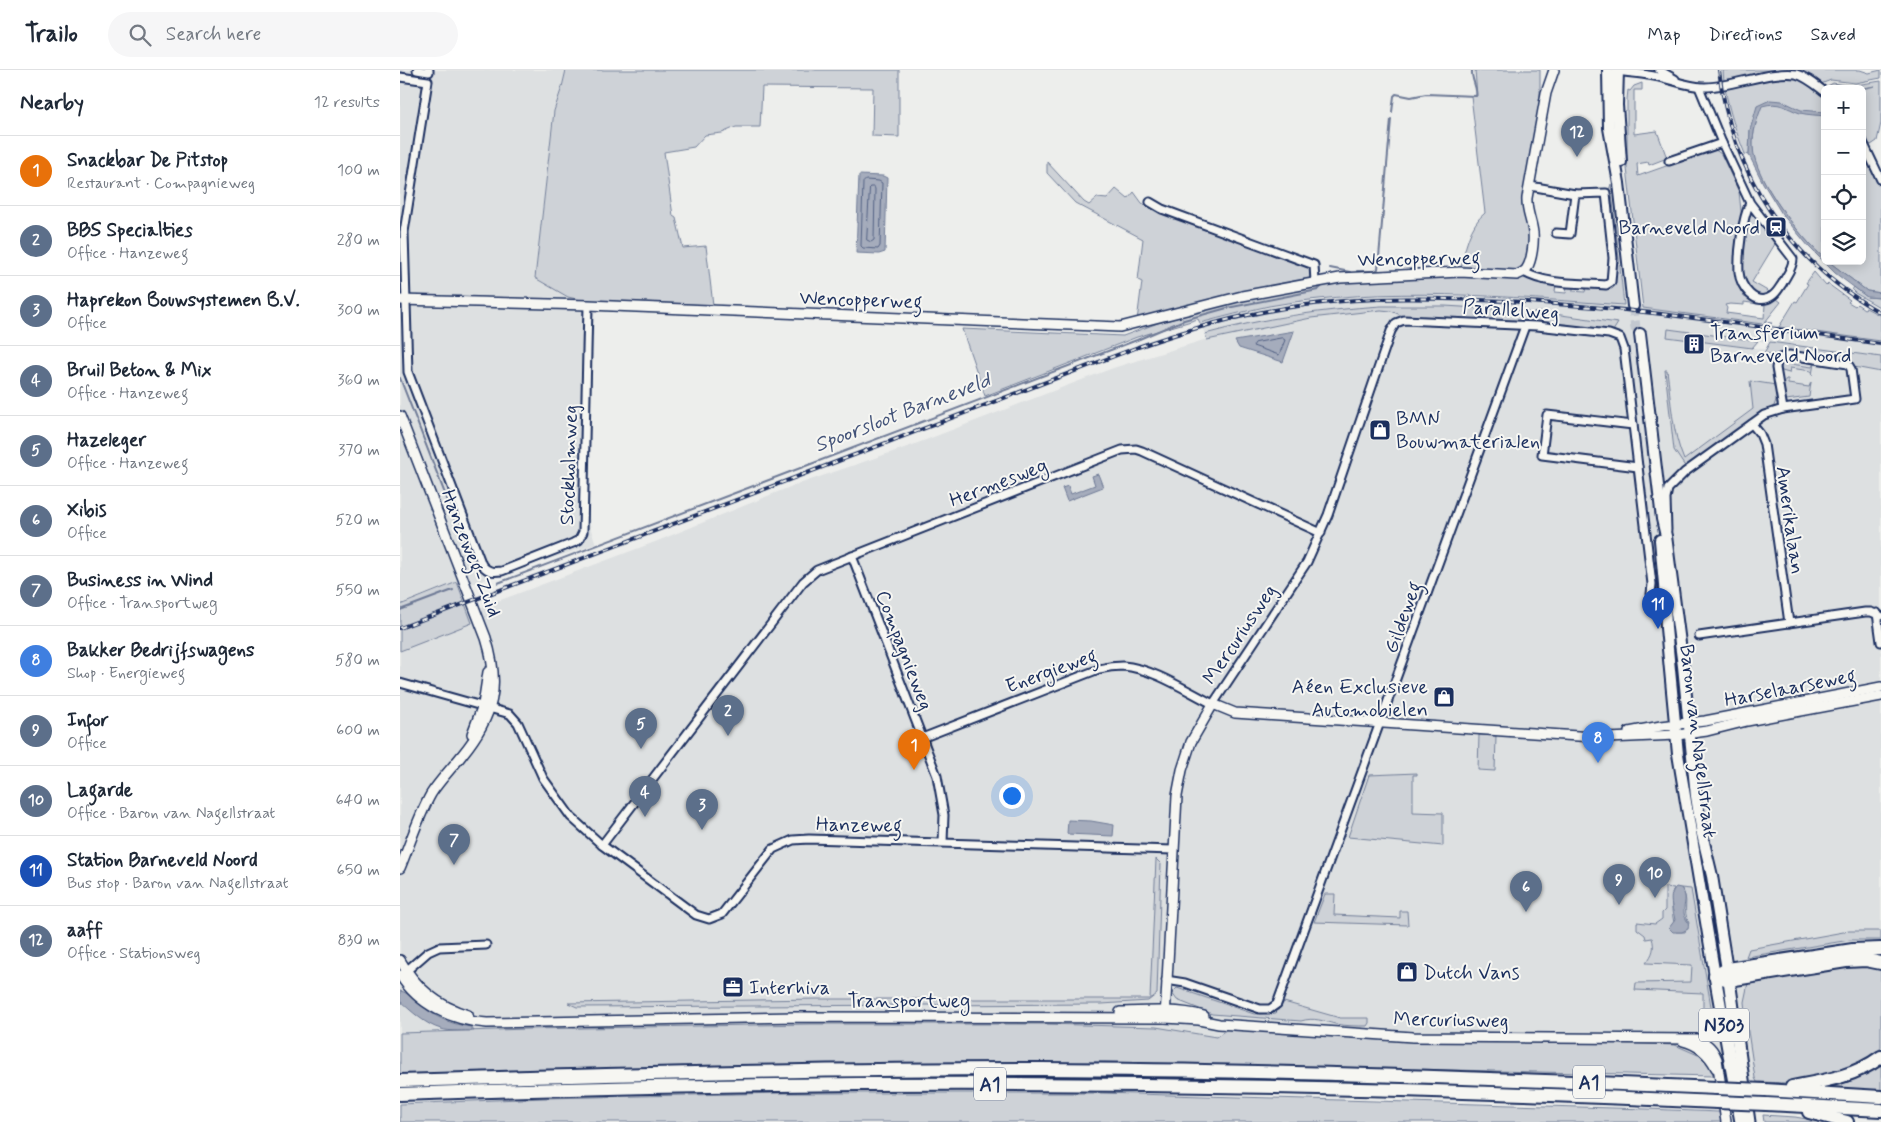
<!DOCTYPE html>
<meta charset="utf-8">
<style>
body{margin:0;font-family:Mynerve,sans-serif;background:#f6f6f7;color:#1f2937}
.controls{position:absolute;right:15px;top:15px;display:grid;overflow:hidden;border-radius:8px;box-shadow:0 2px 12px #0003}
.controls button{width:45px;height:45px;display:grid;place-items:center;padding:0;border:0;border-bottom:1px solid #e0e1e3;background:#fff;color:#1f2937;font:25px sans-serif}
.you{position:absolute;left:611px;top:725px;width:18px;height:18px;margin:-12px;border:4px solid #fff;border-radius:50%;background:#1a73e8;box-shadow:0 0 0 8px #1a73e833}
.badge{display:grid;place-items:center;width:32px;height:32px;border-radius:50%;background:#1b2f5e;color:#fff;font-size:16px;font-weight:700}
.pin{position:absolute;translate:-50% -41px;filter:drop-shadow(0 1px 2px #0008)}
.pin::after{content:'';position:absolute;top:26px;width:18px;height:15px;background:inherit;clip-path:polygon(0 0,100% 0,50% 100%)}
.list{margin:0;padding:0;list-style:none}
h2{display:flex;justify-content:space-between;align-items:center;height:65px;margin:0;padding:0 20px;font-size:21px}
h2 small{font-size:16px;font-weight:400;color:#747a83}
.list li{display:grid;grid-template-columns:32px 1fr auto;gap:15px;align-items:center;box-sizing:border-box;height:70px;padding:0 20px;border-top:1px solid #e0e1e3}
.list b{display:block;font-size:19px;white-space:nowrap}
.list p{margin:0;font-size:16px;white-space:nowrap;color:#747a83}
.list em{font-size:16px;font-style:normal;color:#747a83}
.icon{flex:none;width:28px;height:28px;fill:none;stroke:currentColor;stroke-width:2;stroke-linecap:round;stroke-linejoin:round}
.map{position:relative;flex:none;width:1481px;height:1052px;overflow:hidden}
header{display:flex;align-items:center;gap:30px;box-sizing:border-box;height:70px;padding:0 25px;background:#fff;border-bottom:1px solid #e0e1e3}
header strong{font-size:24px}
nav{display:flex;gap:28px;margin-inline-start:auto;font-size:18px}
.search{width:350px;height:45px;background:#f6f6f7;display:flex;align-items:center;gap:12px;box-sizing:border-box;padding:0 18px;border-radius:28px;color:#747a83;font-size:19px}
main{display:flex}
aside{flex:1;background:#fff}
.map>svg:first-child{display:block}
.built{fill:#dde0e1}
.green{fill:#ced2d7;stroke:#74809a;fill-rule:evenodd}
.water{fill:#a5acbc;stroke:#6e7a96}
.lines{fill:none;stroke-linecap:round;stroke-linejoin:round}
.shore{stroke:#526184;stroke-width:1}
.stream{stroke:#6e7a96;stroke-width:2}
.secondary-tunnel{stroke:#c3c8d0;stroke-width:10;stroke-dasharray:10 5;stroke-linecap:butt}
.minor-casing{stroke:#1b2f5e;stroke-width:11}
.tertiary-casing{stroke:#1b2f5e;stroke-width:12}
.secondary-casing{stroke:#1b2f5e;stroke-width:14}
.primary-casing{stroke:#1b2f5e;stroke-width:15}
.motorway-casing{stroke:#1b2f5e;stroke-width:16}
.minor{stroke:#f6f6f2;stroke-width:7}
.tertiary{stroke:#f6f6f2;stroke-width:9}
.secondary{stroke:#f6f6f2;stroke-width:10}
.primary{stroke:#f6f6f2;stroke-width:11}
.motorway{stroke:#f6f6f2;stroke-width:12}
.rail-casing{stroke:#1b2f5e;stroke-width:4}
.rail{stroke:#f6f6f2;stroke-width:2;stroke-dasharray:5.5;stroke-linecap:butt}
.motorway-bridge-casing{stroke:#1b2f5e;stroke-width:16;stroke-linecap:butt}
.motorway-bridge{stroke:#f6f6f2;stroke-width:12}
.labels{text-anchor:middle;stroke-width:4;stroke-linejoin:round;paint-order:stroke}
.shield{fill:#f6f6f2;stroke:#5d6b8a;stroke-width:1}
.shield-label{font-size:19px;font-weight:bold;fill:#1b2f5e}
.poi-label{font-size:20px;fill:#1b2f5e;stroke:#f6f6f2;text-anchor:start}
.street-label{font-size:20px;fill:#1b2f5e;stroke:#f6f6f2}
.water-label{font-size:21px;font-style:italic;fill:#44547a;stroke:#f6f6f2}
</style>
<header>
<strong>Trailo</strong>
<div class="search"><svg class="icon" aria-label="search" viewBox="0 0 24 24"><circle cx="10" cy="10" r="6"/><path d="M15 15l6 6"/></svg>Search here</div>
<nav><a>Map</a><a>Directions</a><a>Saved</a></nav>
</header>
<main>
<aside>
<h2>Nearby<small>12 results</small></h2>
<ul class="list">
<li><span class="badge" style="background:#e8710a">1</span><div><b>Snackbar De Pitstop</b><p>Restaurant · Compagnieweg</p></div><em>100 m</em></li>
<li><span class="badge" style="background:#5c6f8a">2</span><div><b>BBS Specialties</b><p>Office · Hanzeweg</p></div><em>280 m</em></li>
<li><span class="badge" style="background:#5c6f8a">3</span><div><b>Haprekon Bouwsystemen B.V.</b><p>Office</p></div><em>300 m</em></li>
<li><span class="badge" style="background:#5c6f8a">4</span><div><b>Bruil Beton &amp; Mix</b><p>Office · Hanzeweg</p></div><em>360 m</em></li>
<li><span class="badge" style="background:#5c6f8a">5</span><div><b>Hazeleger</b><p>Office · Hanzeweg</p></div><em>370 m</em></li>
<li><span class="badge" style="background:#5c6f8a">6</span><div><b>Xibis</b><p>Office</p></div><em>520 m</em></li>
<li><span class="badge" style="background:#5c6f8a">7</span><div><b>Business in Wind</b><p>Office · Transportweg</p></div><em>550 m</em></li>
<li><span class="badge" style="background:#3f7fe0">8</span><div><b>Bakker Bedrijfswagens</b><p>Shop · Energieweg</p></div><em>580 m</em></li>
<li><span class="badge" style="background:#5c6f8a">9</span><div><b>Infor</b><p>Office</p></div><em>600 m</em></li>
<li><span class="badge" style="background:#5c6f8a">10</span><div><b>Lagarde</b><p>Office · Baron van Nagellstraat</p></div><em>640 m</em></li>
<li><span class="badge" style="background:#1a4fb4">11</span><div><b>Station Barneveld Noord</b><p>Bus stop · Baron van Nagellstraat</p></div><em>650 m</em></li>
<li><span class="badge" style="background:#5c6f8a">12</span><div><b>aaff</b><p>Office · Stationsweg</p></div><em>830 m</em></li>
</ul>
</aside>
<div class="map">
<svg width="1481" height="1052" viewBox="0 0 1481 1052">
<rect width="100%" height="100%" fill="#edeeec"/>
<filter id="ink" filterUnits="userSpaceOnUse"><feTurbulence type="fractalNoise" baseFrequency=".02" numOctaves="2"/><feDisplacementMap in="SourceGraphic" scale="10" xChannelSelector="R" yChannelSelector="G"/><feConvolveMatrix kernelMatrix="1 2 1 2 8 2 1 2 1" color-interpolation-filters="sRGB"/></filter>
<g filter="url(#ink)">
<!-- built -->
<g class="built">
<polygon points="0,0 166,0 162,17 154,41 135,208 181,230 195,230 187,436 191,460 196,474 75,513 57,512 0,534"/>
<polygon points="1008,224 1196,232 1318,247 1481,271 1481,287 1268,259 1291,264 1291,270 1459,291 1460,298 1481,302 1481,1016 1346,1011 1314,1010 1313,1006 882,987 0,975 0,574 66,543 255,472 390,417 510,376 713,298 807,269 847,259 913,246 982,239 1217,252 1140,242 1129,243 1127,241 1096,239 981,236 896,244 851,253 805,264 800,253 872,236 948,227"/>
</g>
<!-- green -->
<g class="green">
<polygon points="166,0 499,0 499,67 472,66 473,18 362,17 360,57 336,57 322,63 305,65 294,77 264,82 273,146 276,148 283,178 306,176 313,235 181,230 168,227 135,208 154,41 162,17"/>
<path d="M1075 0H1140V35L1123 141 1130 162 1126 192 1123 199 1115 202 1061 199C1064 181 1070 154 1085 143L1071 26H1077Z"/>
<polygon points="1323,0 1377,0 1324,12"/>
<polygon points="1398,0 1460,0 1469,3 1481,0 1481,8 1455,13 1431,10 1421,14"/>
<path d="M1386 5C1402 8 1413 17 1425 27V189C1401 168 1365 121 1355 91 1351 79 1353 65 1356 53L1350 60 1349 85 1345 84C1336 62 1329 41 1325 18Z"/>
<path d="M1481 11V53L1477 71 1471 75C1456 65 1462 35 1462 19L1475 16 1456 19 1426 17 1433 13 1449 16Z"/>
<path d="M1242 13V20H1234V64L1257 61 1267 88 1249 95 1248 92 1237 94 1238 106 1314 79 1321 84 1339 122 1342 150 1338 209 1344 227 1367 232 1377 229 1381 232 1365 252 1372 253 1370 255 1243 238 1227 98V29L1228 20 1230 21 1234 16ZM1344 232 1365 235 1364 248 1326 243 1327 238 1325 235 1330 234 1344 235Z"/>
<polygon points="1462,80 1481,115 1481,223 1467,221 1428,191 1462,191"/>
<path d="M647 92 684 132 689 135 697 128 707 129 716 119 728 129 734 122 742 133 747 136 912 198V209C852 217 795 234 737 251L742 212 738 210 743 169 675 133 647 103Z"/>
<path d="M1211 114 1224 235C1107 227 986 215 869 236 846 241 823 247 800 253L798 249 737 267 585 326 562 259 723 266 758 253 826 234 918 214 975 209 987 210 1043 206 1122 207 1133 211 1156 214 1155 222 1166 223 1167 215 1173 216V221L1185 222 1186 217 1212 219 1215 216 1217 188 1209 120Z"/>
<polygon points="1351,145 1355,147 1375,174 1352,212 1371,223 1362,226 1349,221 1341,202 1346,151"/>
<polygon points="1414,202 1426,216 1428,214 1450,230 1448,232 1455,236 1457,234 1464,239 1466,238 1481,246 1481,271 1379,257 1395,231 1397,232 1408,214 1406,213"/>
<polygon points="1454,217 1467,227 1481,228 1481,238 1455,223 1452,220"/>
<path d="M981 236H1045L1127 241 1129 243 1140 242 1218 253 1213 261 1138 252 1003 246 991 241 981 240 911 248 807 270 805 264C863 248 921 240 981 236Z"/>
<polygon points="1268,259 1358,271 1352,278 1267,267"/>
<polygon points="1370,272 1481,287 1481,302 1454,297 1447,291 1443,290 1386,282 1377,285 1364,283"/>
<polygon points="1387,289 1391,289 1391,294 1412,297 1414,293 1412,305 1411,301 1390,298 1389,303 1382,301 1380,295"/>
<path d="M1265 300H1267C1271 330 1272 362 1284 390L1353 339 1350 311 1376 315 1377 327 1374 336 1358 344 1288 397 1284 395 1274 380Z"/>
<polygon points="1386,309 1388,309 1388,314 1409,317 1411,312 1409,327 1386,330 1382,315"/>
<polygon points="57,512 72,553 0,581 0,535"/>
<polygon points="1079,665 1096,666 1095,701 1078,700"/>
<polygon points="1017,703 1017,705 1013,705 1013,742 1043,743 1043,776 948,767 969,705"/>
<polygon points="756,789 761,794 757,924 748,931 702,934 177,937 168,933 417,929 750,929"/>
<path d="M1265 817 1274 818C1269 831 1273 849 1276 862H1285L1289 853C1281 839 1291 831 1281 818L1291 819 1314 954 1313 959 1303 960V923L1235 920 1236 913 1291 912 1292 895 1246 893C1253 884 1255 878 1252 868L1246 869 1245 865 1237 859V852L1255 854 1262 849V843L1265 840Z"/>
<polygon points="925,824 935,824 934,845 1000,848 1000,841 1007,841 1008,855 914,852"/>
<polygon points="1449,861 1481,861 1481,870 1450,870 1346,887 1349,879"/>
<path d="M1457 895 1476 897 1481 899V978C1459 997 1433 1009 1404 1012 1389 1014 1372 1012 1357 1012L1355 1008 1345 941 1344 932 1348 913Z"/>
<path d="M777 918 854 944 876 943 884 932 940 948H969V953L967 956C957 956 945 956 935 954 923 951 914 947 901 951L812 944 777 930 772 923Z"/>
<polygon points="411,954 645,954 756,957 816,967 830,957 1275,975 1298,985 1301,984 1311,995 1313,1006 705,992 345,996 0,1005 0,963 128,959"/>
<polygon points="1481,991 1481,1021 1427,1017 1447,1011"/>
<polygon points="384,1023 701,1023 1247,1039 1319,1042 1321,1052 0,1052 0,1034 144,1028"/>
<polygon points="1363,1045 1395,1047 1424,1052 1364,1052"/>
</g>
<!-- water -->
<g class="water">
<path d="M1370 30 1382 31 1401 40 1425 42V46C1417 45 1408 45 1400 43 1385 38 1380 31 1362 36 1357 49 1352 63 1353 77 1354 109 1401 168 1425 189V191H1428L1467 221 1481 223V228L1467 227 1435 203 1409 177 1382 144 1363 113 1349 85 1350 60 1357 36Z"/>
<polygon points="459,105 483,106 487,108 485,182 479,184 456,183"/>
<polygon points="894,261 883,292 839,278 835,271"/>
<polygon points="698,404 703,417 667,431 662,418 668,416 671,424 695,415 692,406"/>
<polygon points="668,750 691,751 714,755 713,766 667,764"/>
<path d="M1276 817 1281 818C1289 829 1283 832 1284 843 1285 850 1290 852 1288 859L1282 862H1273L1269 858 1275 850C1273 839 1267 826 1276 817Z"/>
<path d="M0 921C10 922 23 938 33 944 44 951 57 955 71 957L74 961C63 960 51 962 41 959 26 955 11 941 0 931Z"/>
</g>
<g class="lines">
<!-- shore -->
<g class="shore">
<polygon points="466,110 479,111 482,113 480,176 478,179 463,178 461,176 463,113"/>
<polygon points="470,117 474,117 475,119 474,170 471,172 467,170"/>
<polygon points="882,268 885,270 879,285 853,276 855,273"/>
</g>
<!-- stream -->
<g class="stream">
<path d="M992 42 994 26 996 24 1011 27 1026 24 1076 26C1078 18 1071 10 1072 0"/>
<polyline points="930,198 950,202"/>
<polyline points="957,201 975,201 978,199 991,49"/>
<polyline points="0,308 68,483"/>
<polyline points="98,513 737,270 784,250 827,238 918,220 922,216"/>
<polyline points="0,540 53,520"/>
</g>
<!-- secondary-tunnel -->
<polyline class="secondary-tunnel" points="1233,236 1236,263"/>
<!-- minor casing -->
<g class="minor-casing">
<g id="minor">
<polyline points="17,0 29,2 29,0"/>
<polyline points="1259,0 1275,9"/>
<path d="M1218 1C1228 3 1238 3 1248 5 1267 7 1285 17 1305 17 1332 17 1371 0 1396 4 1407 7 1416 15 1425 22"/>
<path d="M0 7 28 11 4 162 8 302 82 495C88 502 92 502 102 501L173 473 179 470 183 462 188 235"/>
<path d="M1299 17 1322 73 1350 133 1393 189C1393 198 1386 206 1382 214 1379 218 1377 223 1372 226 1356 238 1340 217 1339 202 1338 184 1342 149 1350 133"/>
<polyline points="1462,70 1481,110"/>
<polyline points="1269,91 1322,73"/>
<polyline points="1130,116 1175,124"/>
<polyline points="750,132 762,139 914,195 915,212"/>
<path d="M1124 202C1145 215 1181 213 1206 215L1211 212 1213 188 1206 123 1175 124 1170 164 1156 163"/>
<polygon points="1389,285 1448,294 1451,299 1455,329 1383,339 1376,298 1377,292 1380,288"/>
<polyline points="1352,354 1360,364 1364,374 1389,553"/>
<polyline points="1233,355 1147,345 1142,385 1238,397"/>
<polyline points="1267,460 1266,429 1268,419 1285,402 1364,345 1383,339"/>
<polyline points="452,486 537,706 544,745 543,772"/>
<polyline points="1477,543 1481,572"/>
<polyline points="1299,566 1465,542 1471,542 1481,546"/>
<polyline points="0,613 110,644 118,653 143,708 171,747 202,775 296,845 309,849 322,844 373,779 393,770 409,769 773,780"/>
<path d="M522 668 699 599C707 597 715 596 723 596 752 598 787 621 813 634L907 492 928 445 991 261 996 253 1004 250 1137 256 1209 264 1220 268 1224 279 1252 514 1251 524"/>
<polyline points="202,775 403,512 417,500 722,380 736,379 742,381 921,463"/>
<polyline points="4,903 28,882 39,877 86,875"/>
<polyline points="766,910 785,913 860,939 870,939 877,934 1125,256"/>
</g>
</g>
<!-- tertiary casing -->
<g class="tertiary-casing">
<g id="tertiary">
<path d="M0 230 188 235 720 257 842 226 940 208 1060 202 1117 205C1121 203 1125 202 1127 198 1132 190 1134 172 1133 163 1132 151 1126 141 1127 128L1146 23 1154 0"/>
<path d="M0 346 86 568C101 616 94 646 62 685 52 698 40 710 31 724 18 747 10 774 0 798"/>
<polyline points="1229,662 1261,656 1305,651 1481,617"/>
<polyline points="72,664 83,635 88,602"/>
<path d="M0 890C15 917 37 936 68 945"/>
<path d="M0 905C18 935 53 951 87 953L396 947 765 948 799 950 819 954 1013 967 1298 969C1308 974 1313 979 1317 989L1326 1052"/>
<path d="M720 942C749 941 777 939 804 946"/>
<polyline points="765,948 777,726 782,700 791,672 813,634 835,643 1208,668 1277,665 1307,661 1347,651 1481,626"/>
<path d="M1283 971C1299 975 1309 984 1316 998"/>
</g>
</g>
<!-- secondary casing -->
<g class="secondary-casing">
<g id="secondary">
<polyline points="1208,0 1209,58 1219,113 1233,236"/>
<polyline points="1218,0 1217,35 1221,92"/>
<polyline points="1240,264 1262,449 1266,466 1283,596 1296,726 1302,764 1312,806 1328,906"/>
<polyline points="1260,470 1264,514 1266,558 1278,684 1315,906"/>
</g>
</g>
<!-- primary casing -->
<g class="primary-casing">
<g id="primary">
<polyline points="1315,906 1341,1052"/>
<polyline points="1329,910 1349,1052"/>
</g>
</g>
<!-- motorway casing -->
<g class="motorway-casing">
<g id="motorway">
<polyline points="1315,906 1327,899 1453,880 1481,879"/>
<polyline points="1315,906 1329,910 1446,891 1466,890 1481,893"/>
<path d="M0 1011C214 1004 428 999 641 999 866 1000 1091 1008 1316 1018"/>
<path d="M1392 1017C1424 1011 1454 1007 1481 987"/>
<polyline points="1364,1020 1481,1027"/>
<path d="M0 1024C439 1008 879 1011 1317 1032"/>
<polyline points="1366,1034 1481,1040"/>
<polyline points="1409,1042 1447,1052"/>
</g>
</g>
<!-- minor -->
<use href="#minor" class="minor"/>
<!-- tertiary -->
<use href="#tertiary" class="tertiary"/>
<!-- secondary -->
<use href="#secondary" class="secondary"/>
<!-- primary -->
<use href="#primary" class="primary"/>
<!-- motorway -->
<use href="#motorway" class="motorway"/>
<!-- rail casing -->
<g class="rail-casing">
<g id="rail">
<path d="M1319 0C1331 103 1390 193 1481 243"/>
<path d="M0 558 738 277C792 258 848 242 906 235 972 226 1039 228 1106 231 1232 237 1356 256 1481 274"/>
</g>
</g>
<!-- rail -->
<use href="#rail" class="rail"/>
<!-- motorway-bridge casing -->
<g class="motorway-bridge-casing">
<g id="motorway-bridge">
<polyline points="1316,1018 1364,1020"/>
<polyline points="1317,1032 1366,1034"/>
</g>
</g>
<!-- motorway-bridge -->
<use href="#motorway-bridge" class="motorway-bridge"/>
</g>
</g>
<!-- icons -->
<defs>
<g id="station-square" transform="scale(1.125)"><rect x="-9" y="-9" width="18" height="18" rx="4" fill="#1b2f5e" stroke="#f6f6f2"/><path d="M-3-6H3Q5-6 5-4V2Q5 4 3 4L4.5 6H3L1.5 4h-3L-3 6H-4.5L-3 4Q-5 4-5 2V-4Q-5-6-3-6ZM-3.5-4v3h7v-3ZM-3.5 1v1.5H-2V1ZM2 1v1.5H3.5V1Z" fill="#fff"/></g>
<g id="building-square" transform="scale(1.125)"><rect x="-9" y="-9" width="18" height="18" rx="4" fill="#1b2f5e" stroke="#f6f6f2"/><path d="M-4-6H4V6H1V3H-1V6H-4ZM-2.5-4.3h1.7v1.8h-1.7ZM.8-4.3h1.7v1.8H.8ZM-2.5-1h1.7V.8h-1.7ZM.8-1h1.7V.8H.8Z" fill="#fff"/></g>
<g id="shop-square" transform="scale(1.125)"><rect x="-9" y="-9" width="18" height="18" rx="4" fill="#1b2f5e" stroke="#f6f6f2"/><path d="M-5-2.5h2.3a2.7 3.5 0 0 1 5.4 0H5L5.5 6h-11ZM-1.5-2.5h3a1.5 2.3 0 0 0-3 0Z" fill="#fff"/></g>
<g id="office-square" transform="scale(1.125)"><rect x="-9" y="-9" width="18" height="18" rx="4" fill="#1b2f5e" stroke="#f6f6f2"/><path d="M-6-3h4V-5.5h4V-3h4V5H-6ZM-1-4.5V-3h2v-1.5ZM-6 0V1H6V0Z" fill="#fff"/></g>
</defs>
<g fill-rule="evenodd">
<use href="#station-square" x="1376" y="157"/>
<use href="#building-square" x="1294" y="274"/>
<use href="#shop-square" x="980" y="360"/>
<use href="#shop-square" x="1044" y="627"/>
<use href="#shop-square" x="1007" y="902"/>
<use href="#office-square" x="333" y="917"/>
</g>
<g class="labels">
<!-- shield labels -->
<g class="shield">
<rect x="1299" y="938.5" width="50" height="33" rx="4"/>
<rect x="1173" y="995.5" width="32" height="33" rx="4"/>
<rect x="574" y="997.5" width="32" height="33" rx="4"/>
</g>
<g class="shield-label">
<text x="1324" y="962">N303</text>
<text x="1189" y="1019">A1</text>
<text x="590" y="1021">A1</text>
</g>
<!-- poi labels -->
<g class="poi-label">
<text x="1360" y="164" text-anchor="end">Barneveld Noord</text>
<text x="1310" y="269">Transferium<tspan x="1310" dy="23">Barneveld Noord</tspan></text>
<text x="996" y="355">BMN<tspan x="996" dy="23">Bouwmaterialen</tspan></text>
<text x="1028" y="623" text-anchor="end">Aéen Exclusieve<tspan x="1028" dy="23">Automobielen</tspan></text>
<text x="1023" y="909">Dutch Vans</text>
<text x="349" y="924">Interhiva</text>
</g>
<!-- street labels -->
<g class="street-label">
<text transform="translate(1019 188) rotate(-1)" y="7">Wencopperweg</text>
<text transform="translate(461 229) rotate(2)" y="7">Wencopperweg</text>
<text transform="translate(1111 239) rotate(4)" y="7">Parallelweg</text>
<text transform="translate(168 395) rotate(-88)" y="7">Stockholmweg</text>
<text transform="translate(598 412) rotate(-21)" y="7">Hermesweg</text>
<text transform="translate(1391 450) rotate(82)" y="7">Amerikalaan</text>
<text transform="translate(72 483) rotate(69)" y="7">Hanzeweg-Zuid</text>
<text transform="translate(1002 547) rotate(-70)" y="7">Gildeweg</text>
<text transform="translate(839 564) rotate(-56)" y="7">Mercuriusweg</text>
<text transform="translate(505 580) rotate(69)" y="7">Compagnieweg</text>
<text transform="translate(651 600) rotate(-20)" y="7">Energieweg</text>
<text transform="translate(1390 617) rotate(-11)" y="7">Harselaarseweg</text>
<text transform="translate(1299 671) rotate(83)" y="7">Baron van Nagellstraat</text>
<text transform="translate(459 754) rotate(1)" y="7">Hanzeweg</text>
<text x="509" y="937">Transportweg</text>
<text transform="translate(1051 949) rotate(1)" y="7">Mercuriusweg</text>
</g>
<!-- water labels -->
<g class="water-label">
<text transform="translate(502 342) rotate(-21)" y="7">Spoorsloot Barneveld</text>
</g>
</g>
</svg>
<div class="controls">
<button>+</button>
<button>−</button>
<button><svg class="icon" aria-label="locate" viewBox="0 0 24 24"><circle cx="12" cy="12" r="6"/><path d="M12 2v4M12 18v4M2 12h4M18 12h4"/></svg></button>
<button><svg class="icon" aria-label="layers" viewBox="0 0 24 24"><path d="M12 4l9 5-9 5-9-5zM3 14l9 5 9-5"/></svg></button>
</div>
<div class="you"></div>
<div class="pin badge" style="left:514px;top:700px;background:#e8710a">1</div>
<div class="pin badge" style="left:328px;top:666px;background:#5c6f8a">2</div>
<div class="pin badge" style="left:302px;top:760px;background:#5c6f8a">3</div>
<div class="pin badge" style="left:245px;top:747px;background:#5c6f8a">4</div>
<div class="pin badge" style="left:241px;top:679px;background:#5c6f8a">5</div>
<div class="pin badge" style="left:1126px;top:842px;background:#5c6f8a">6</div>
<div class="pin badge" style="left:54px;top:795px;background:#5c6f8a">7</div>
<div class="pin badge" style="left:1198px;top:693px;background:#3f7fe0">8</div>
<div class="pin badge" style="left:1219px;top:835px;background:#5c6f8a">9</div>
<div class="pin badge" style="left:1255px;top:828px;background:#5c6f8a">10</div>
<div class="pin badge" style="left:1258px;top:559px;background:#1a4fb4">11</div>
<div class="pin badge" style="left:1177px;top:87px;background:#5c6f8a">12</div>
</div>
</main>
